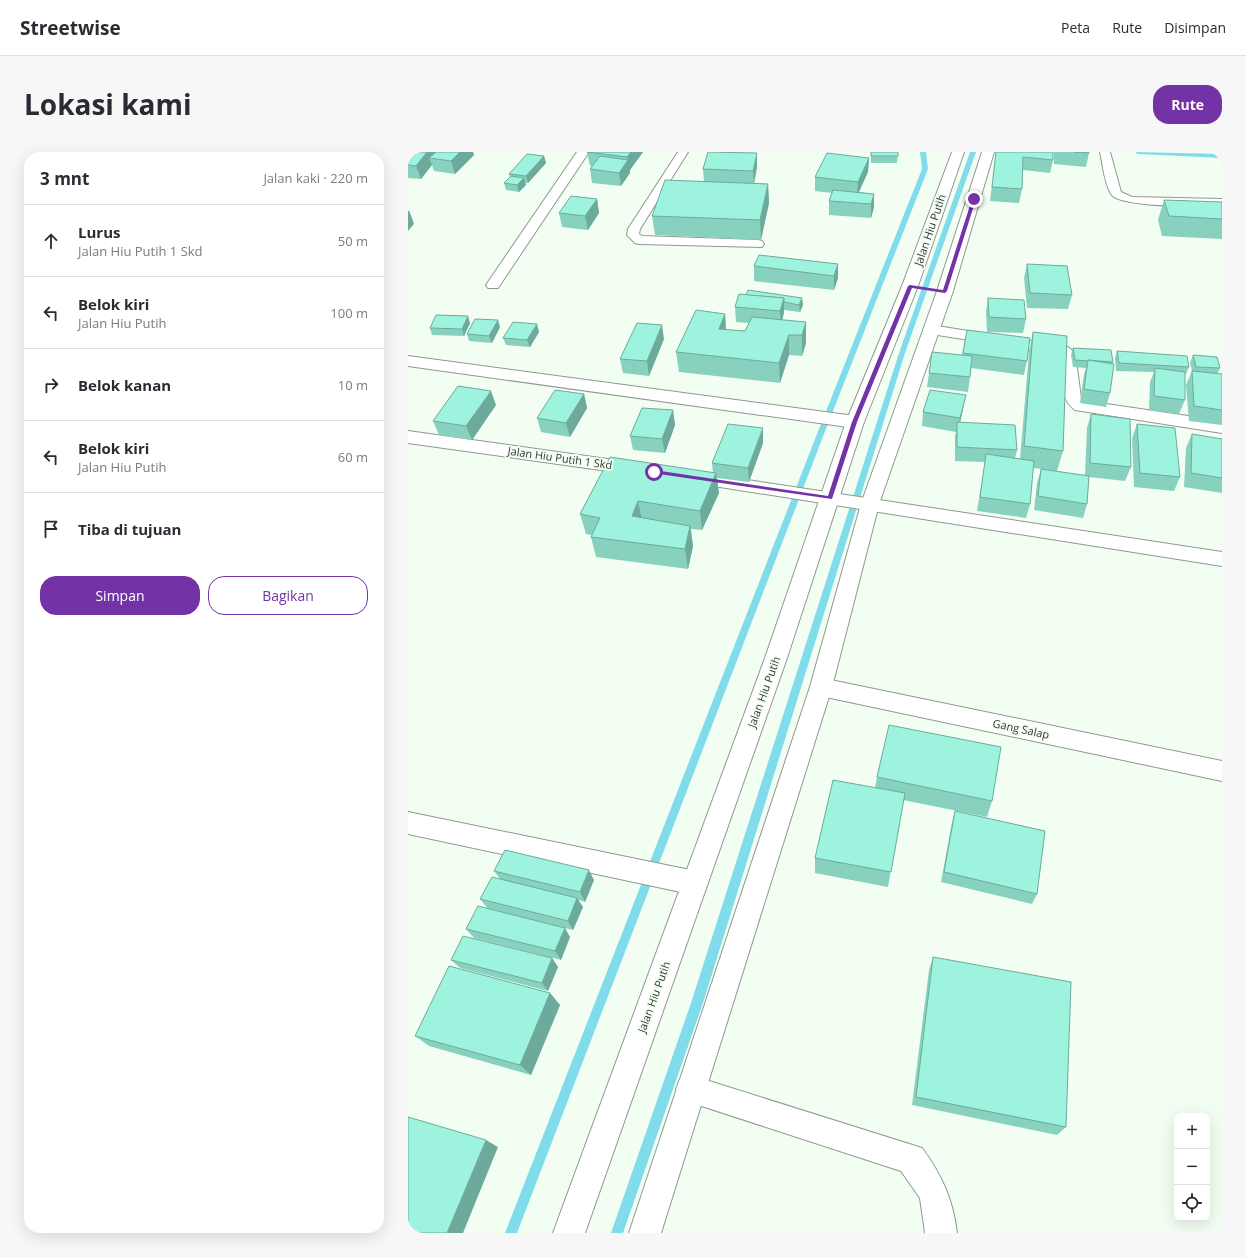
<!DOCTYPE html>
<html lang="id">
<meta charset="utf-8">
<style>
body{margin:0;font-family:"Open Sans",sans-serif;background:#f7f7f7;color:#2b2b33}
.controls{position:absolute;right:12px;bottom:12px;display:grid;overflow:hidden;border-radius:8px;box-shadow:0 4px 16px #0002}
.controls button{width:36px;height:36px;display:grid;place-items:center;padding:0;border:0;border-bottom:1px solid #e1e1e2;background:#fff;color:#2b2b33;font:20px sans-serif}
.stop{position:absolute;width:12px;height:12px;margin:-9px;border:3px solid #7332a6;border-radius:50%;background:#fff}
.stop.end{background:#7332a6;border-color:#fff;box-shadow:0 1px 4px #0008}
.list{margin:0;padding:0;list-style:none}
h2{display:flex;justify-content:space-between;align-items:center;height:52px;margin:0;padding:0 16px;font-size:17px}
h2 small{font-size:13px;font-weight:400;color:#7c7c81}
.list li{display:grid;grid-template-columns:26px 1fr auto;gap:12px;align-items:center;box-sizing:border-box;height:72px;padding:0 16px;border-top:1px solid #e1e1e2}
.list b{display:block;font-size:15px;white-space:nowrap}
.list p{margin:0;font-size:13px;white-space:nowrap;color:#7c7c81}
.list em{font-size:13px;font-style:normal;color:#7c7c81}
.actions{display:flex;gap:8px;padding:12px 16px}
.actions a{flex:1;padding:9px 0;border:1px solid #7332a6;border-radius:16px;text-align:center;font-size:14px;color:#7332a6}
.actions .main{background:#7332a6;color:#fff}
.icon{flex:none;width:22px;height:22px;fill:none;stroke:currentColor;stroke-width:2;stroke-linecap:round;stroke-linejoin:round}
.map{position:relative;flex:none;width:814px;height:1081px;overflow:hidden;border-radius:16px}
header{display:flex;align-items:center;gap:24px;box-sizing:border-box;height:56px;padding:0 20px;background:#fff;border-bottom:1px solid #e1e1e2}
header strong{font-size:19px}
nav{display:flex;gap:22px;margin-inline-start:auto;font-size:14px}
.intro{display:flex;align-items:center;justify-content:space-between;box-sizing:border-box;height:96px;padding:0 24px}
h1{margin:0;font-size:28px}
.button{padding:10px 18px;border-radius:16px;background:#7332a6;color:#fff;font-size:14px;font-weight:700}
main{display:flex;gap:24px;padding:0 24px}
aside{flex:1;background:#fff;border-radius:16px;box-shadow:0 4px 16px #0002}
.map>svg:first-child{display:block}
.lines{fill:none;stroke-linecap:round;stroke-linejoin:round}
.stream{fill:#80dcea;fill-rule:evenodd}
.lane-casing{stroke:#8f988e;stroke-width:2}
.street-casing{stroke:#8f988e;stroke-width:2}
.secondary-casing{stroke:#8f988e;stroke-width:2}
.lane{fill:#fff;fill-rule:evenodd}
.street{fill:#fff;fill-rule:evenodd}
.secondary{fill:#fff;fill-rule:evenodd}
.wall{fill:#87d1be}
.shaded-wall{fill:#6eaa9b}
.building{fill:#9df3dd;stroke:#6eaa9b}
.route{fill:#7332a6}
.labels{text-anchor:middle;stroke-width:3.5;stroke-linejoin:round;paint-order:stroke}
.street-label{font-size:11px;fill:#353935;stroke:#f3fef3}
</style>
<header>
<strong>Streetwise</strong>
<nav><a>Peta</a><a>Rute</a><a>Disimpan</a></nav>
</header>
<div class="intro"><h1>Lokasi kami</h1><a class="button">Rute</a></div>
<main>
<aside>
<h2>3 mnt<small>Jalan kaki · 220 m</small></h2>
<ul class="list">
<li><svg class="icon" aria-label="ahead" viewBox="0 0 24 24"><path d="M12 20V5M6 11l6-6 6 6"/></svg><div><b>Lurus</b><p>Jalan Hiu Putih 1 Skd</p></div><em>50 m</em></li>
<li><svg class="icon" aria-label="left" viewBox="0 0 24 24"><path d="M17 20v-9H6M10 6l-5 5 5 5"/></svg><div><b>Belok kiri</b><p>Jalan Hiu Putih</p></div><em>100 m</em></li>
<li><svg class="icon" aria-label="right" viewBox="0 0 24 24"><path d="M7 20v-9h11M14 6l5 5-5 5"/></svg><div><b>Belok kanan</b></div><em>10 m</em></li>
<li><svg class="icon" aria-label="left" viewBox="0 0 24 24"><path d="M17 20v-9H6M10 6l-5 5 5 5"/></svg><div><b>Belok kiri</b><p>Jalan Hiu Putih</p></div><em>60 m</em></li>
<li><svg class="icon" aria-label="arrive" viewBox="0 0 24 24"><path d="M6 21V4h12l-3 4 3 4H6"/></svg><div><b>Tiba di tujuan</b></div></li>
</ul>
<div class="actions"><a class="main">Simpan</a><a>Bagikan</a></div>
</aside>
<div class="map">
<svg width="814" height="1081" viewBox="0 0 814 1081">
<rect width="100%" height="100%" fill="#f3fef3"/>
<g class="lines">
<!-- stream -->
<g class="stream">
<polygon points="512,0 518,0 520,17 416,282 109,1081 97,1081 409,282 514,17"/>
<polygon points="562,0 568,0 497,201 295,851 215,1081 203,1081 283,851 491,201"/>
<polygon points="727,0 814,2 814,6 730,2"/>
</g>
<!-- lane casing -->
<g class="lane-casing">
<g id="lane">
<polygon points="270,0 280,0 232,77 231,82 234,84 350,88 354,89 356,92 354,95 231,92 227,91 219,83 220,77"/>
<path d="M692 0H702L713 40 724 45 814 47V55C795 54 711 56 703 42 696 30 695 13 692 0Z"/>
</g>
</g>
<!-- street casing -->
<g class="street-casing">
<g id="street">
<polygon points="169,0 181,0 90,136 80,136 78,133"/>
<path d="M523 173 660 195 667 201 673 246 678 249 814 269V281L667 258C651 247 653 221 651 203L650 202 517 181 515 178 517 175Z"/>
<polygon points="0,204 447,264 453,266 456,270 453,274 447,276 0,214"/>
<polygon points="0,279 228,311 234,313 237,317 234,321 228,323 0,291"/>
<polygon points="280,319 814,400 814,414 274,329 271,325 274,321"/>
<polygon points="413,526 814,609 814,629 413,544 405,541 402,535 405,529"/>
<polygon points="0,660 287,719 296,723 300,731 296,739 287,743 0,682"/>
<path d="M282 923 514 996C534 1023 545 1048 549 1081H517L512 1046 493 1019 272 947 268 937 272 927Z"/>
</g>
</g>
<!-- secondary casing -->
<g class="secondary-casing">
<g id="secondary">
<polygon points="544,0 556,0 510,134 456,270 379,506 177,1081 145,1081 357,506 438,270 494,134"/>
<polygon points="574,0 586,0 545,139 471,352 424,535 253,1081 221,1081 402,535 453,352 529,139"/>
</g>
</g>
<!-- lane -->
<use href="#lane" class="lane"/>
<!-- street -->
<use href="#street" class="street"/>
<!-- secondary -->
<use href="#secondary" class="secondary"/>
</g>
<!-- wall -->
<g class="wall">
<polygon points="0,0 65,0 66,3 47,22 26,19 24,13 13,27 0,26"/>
<polygon points="179,0 235,0 222,18 222,21 213,34 184,31 182,17 184,14 182,14"/>
<polygon points="463,0 490,0 489,11 463,11"/>
<polygon points="588,0 645,8 642,21 615,18 614,37 611,51 582,49"/>
<polygon points="646,0 681,0 681,1 678,15 646,12"/>
<polygon points="349,1 349,15 346,31 360,32 361,51 353,88 247,83 244,64 296,29 295,17"/>
<polygon points="136,4 138,11 120,31 117,31 118,33 111,40 98,38 96,31 102,25 101,22"/>
<polygon points="461,6 460,20 451,40 466,42 466,55 463,66 421,63 421,49 424,41 407,39 407,25"/>
<polygon points="189,47 191,61 180,78 154,75 151,61"/>
<polygon points="756,48 814,50 814,87 754,84 750,68"/>
<polygon points="430,112 430,126 426,138 346,129 346,114"/>
<polygon points="619,112 664,143 660,157 619,156 616,126"/>
<polygon points="331,142 395,153 392,160 376,158 376,160 374,168 398,170 398,191 394,204 381,203 372,231 271,220 268,200 317,162 318,178 337,179 341,171 328,170 327,155"/>
<polygon points="580,146 618,167 615,181 579,180 578,160"/>
<polygon points="62,171 56,184 24,183 22,176"/>
<polygon points="92,175 84,191 61,189 59,182"/>
<polygon points="559,178 619,209 616,223 563,216 560,240 519,235 521,221 554,203"/>
<polygon points="131,180 122,195 98,193 95,186"/>
<polygon points="625,180 655,299 649,319 625,316 622,352 618,366 569,359 577,310 547,309 547,284 548,280 514,274 515,260 555,257 552,270 609,298 607,306 612,307 621,200"/>
<polygon points="256,187 241,224 215,221 212,207"/>
<polygon points="665,196 705,210 702,241 698,255 672,251 676,222 678,216 665,215 663,203"/>
<polygon points="709,199 781,215 778,222 777,222 777,248 771,262 741,258 742,230 746,220 708,219 707,206"/>
<polygon points="785,203 812,216 809,222 814,222 814,273 781,269 778,233 784,219 782,211"/>
<polygon points="176,242 179,256 162,285 133,280 129,266"/>
<polygon points="88,253 64,288 31,283 25,269"/>
<polygon points="265,258 267,273 257,301 225,298 222,284"/>
<polygon points="683,262 723,315 717,329 681,325 679,352 675,366 626,358 629,331 633,317 677,323 679,276"/>
<polygon points="729,272 772,325 766,339 726,335 724,286"/>
<polygon points="355,276 355,291 341,330 309,326 311,341 294,378 283,377 285,394 280,417 188,405 183,385 184,383 178,382 172,362 305,321 304,311"/>
<polygon points="784,282 814,287 814,341 776,335 778,296"/>
<polygon points="469,625 584,649 579,665 495,648 480,735 407,721 407,706 467,636"/>
<polygon points="547,659 629,742 624,752 533,730 544,670"/>
<polygon points="86,719 186,728 177,750 170,748 175,755 165,778 80,757 72,747 92,727"/>
<polygon points="58,777 162,785 153,808 66,786"/>
<polygon points="525,805 658,975 649,983 504,953 521,818"/>
<polygon points="144,806 150,815 140,839 52,816 43,808"/>
<polygon points="142,841 152,853 123,923 21,894 7,884"/>
</g>
<!-- shaded-wall -->
<g class="shaded-wall">
<polygon points="19,0 30,0 21,6 24,13 13,27 8,14"/>
<polygon points="52,0 65,0 66,3 47,22 43,9"/>
<polygon points="223,0 235,0 222,18 222,21 213,34 211,21 220,8 219,5"/>
<polygon points="349,1 349,15 346,32 345,19"/>
<polygon points="136,4 138,11 120,31 118,24"/>
<polygon points="461,6 460,20 449,44 450,30"/>
<polygon points="116,26 118,33 111,40 109,33"/>
<polygon points="360,32 361,51 353,88 352,68"/>
<polygon points="466,42 466,55 463,66 463,52"/>
<polygon points="189,47 191,61 180,78 177,64"/>
<polygon points="1,58 6,72 0,79 0,60"/>
<polygon points="430,112 430,126 426,138 426,124"/>
<polygon points="376,146 376,160 373,174 372,159"/>
<polygon points="394,146 395,153 392,160 391,153"/>
<polygon points="317,162 318,182 311,177"/>
<polygon points="60,164 62,171 56,184 54,177"/>
<polygon points="90,168 92,175 84,191 81,184"/>
<polygon points="398,170 398,191 394,204 394,183"/>
<polygon points="129,172 131,180 122,195 119,188"/>
<polygon points="254,173 256,187 241,224 239,209"/>
<polygon points="381,183 381,203 372,231 371,211"/>
<polygon points="83,239 88,253 64,288 58,274"/>
<polygon points="176,242 179,256 162,285 158,271"/>
<polygon points="558,243 555,257 550,280 552,266"/>
<polygon points="265,258 267,273 257,301 254,287"/>
<polygon points="355,276 355,291 341,330 340,316"/>
<polygon points="308,321 311,341 294,378 292,359"/>
<polygon points="230,349 234,369 224,364"/>
<polygon points="282,374 285,394 280,417 277,397"/>
<polygon points="181,718 186,728 177,750 172,740"/>
<polygon points="169,746 175,755 165,778 160,769"/>
<polygon points="157,776 162,785 153,808 147,799"/>
<polygon points="144,806 150,815 140,839 134,831"/>
<polygon points="142,841 152,853 123,923 112,913"/>
<polygon points="78,988 90,995 55,1081 39,1081"/>
</g>
<!-- building -->
<g class="building">
<polygon points="0,0 19,0 8,14 0,13"/>
<polygon points="28,0 52,0 43,9 21,6"/>
<polygon points="179,0 223,0 219,5"/>
<polygon points="300,0 349,1 345,19 295,17"/>
<rect x="463" y="0" width="27" height="4"/>
<polygon points="588,0 645,0 645,8 615,5 614,37 584,35"/>
<polygon points="666,0 681,0 681,1"/>
<polygon points="419,1 461,6 450,30 407,25"/>
<polygon points="119,2 136,4 118,24 101,22"/>
<polygon points="192,4 220,8 211,21 182,17"/>
<polygon points="103,24 116,26 109,33 96,31"/>
<polygon points="257,28 360,32 352,68 244,64"/>
<polygon points="425,38 466,42 463,52 421,49"/>
<polygon points="163,44 189,47 177,64 151,61"/>
<polygon points="756,48 814,50 814,67 761,64"/>
<polygon points="351,103 430,112 426,124 346,114"/>
<polygon points="619,112 659,114 664,143 622,141"/>
<polygon points="340,138 394,146 391,153 376,150 376,146 338,143"/>
<polygon points="331,142 376,146 372,159 327,155"/>
<polygon points="580,146 616,148 618,167 581,165"/>
<polygon points="288,158 317,162 311,177 337,179 344,165 398,170 394,183 381,183 371,211 268,200"/>
<polygon points="28,163 60,164 54,177 22,176"/>
<polygon points="67,167 90,168 81,184 59,182"/>
<polygon points="105,170 129,172 119,188 95,186"/>
<polygon points="229,171 254,173 239,209 212,207"/>
<polygon points="559,178 622,186 619,209 555,201"/>
<polygon points="625,180 659,184 655,299 616,294"/>
<polygon points="665,196 703,198 705,210 691,209 680,208 680,209 667,208"/>
<polygon points="709,199 779,204 781,215 711,211"/>
<polygon points="524,200 564,204 562,225 521,221"/>
<polygon points="785,203 809,205 812,216 788,215"/>
<polygon points="680,208 706,212 702,241 676,237"/>
<polygon points="747,216 777,220 777,248 746,244"/>
<polygon points="784,219 814,222 814,258 786,254"/>
<polygon points="50,234 83,239 58,274 25,269"/>
<polygon points="147,238 176,242 158,271 129,266"/>
<polygon points="522,238 558,243 552,266 515,260"/>
<polygon points="234,256 265,258 254,287 222,284"/>
<polygon points="683,262 722,267 723,315 682,311"/>
<polygon points="549,270 607,273 609,298 549,295"/>
<polygon points="320,272 355,276 340,316 304,311"/>
<polygon points="729,272 767,276 772,325 732,321"/>
<polygon points="784,282 814,287 814,326 783,321"/>
<polygon points="578,302 626,309 622,352 572,345"/>
<polygon points="202,305 308,321 292,359 230,349 224,364 282,374 277,397 183,385 192,366 172,362"/>
<polygon points="633,317 681,324 679,352 630,344"/>
<polygon points="481,573 593,595 584,649 469,625"/>
<polygon points="425,628 497,641 483,720 407,706"/>
<polygon points="547,659 637,679 629,742 536,720"/>
<polygon points="97,698 181,718 172,740 86,719"/>
<polygon points="84,725 169,746 160,769 72,747"/>
<polygon points="70,754 157,776 147,799 58,777"/>
<polygon points="55,784 144,806 134,831 43,808"/>
<polygon points="525,805 663,830 658,975 508,945"/>
<polygon points="41,814 142,841 112,913 7,884"/>
<polygon points="0,965 78,988 39,1081 0,1081"/>
</g>
<!-- route -->
<polygon class="route" points="566,46 568,47 539,139 537,141 504,136 449,270 424,347 244,321 246,318 420,344 444,270 500,134 502,133 535,138 564,47"/>
<g class="labels">
<!-- street labels -->
<g class="street-label">
<text transform="translate(522 78) rotate(-71)" y="4">Jalan Hiu Putih</text>
<text transform="translate(152 306) rotate(8)" y="4">Jalan Hiu Putih 1 Skd</text>
<text transform="translate(356 540) rotate(-70)" y="4">Jalan Hiu Putih</text>
<text transform="translate(613 577) rotate(12)" y="4">Gang Salap</text>
<text transform="translate(246 845) rotate(-70)" y="4">Jalan Hiu Putih</text>
</g>
</g>
</svg>
<div class="controls">
<button>+</button>
<button>−</button>
<button><svg class="icon" aria-label="locate" viewBox="0 0 24 24"><circle cx="12" cy="12" r="6"/><path d="M12 2v4M12 18v4M2 12h4M18 12h4"/></svg></button>
</div>
<div class="stop" style="left:246px;top:320px"></div>
<div class="stop end" style="left:566px;top:47px"></div>
</div>
</main>
